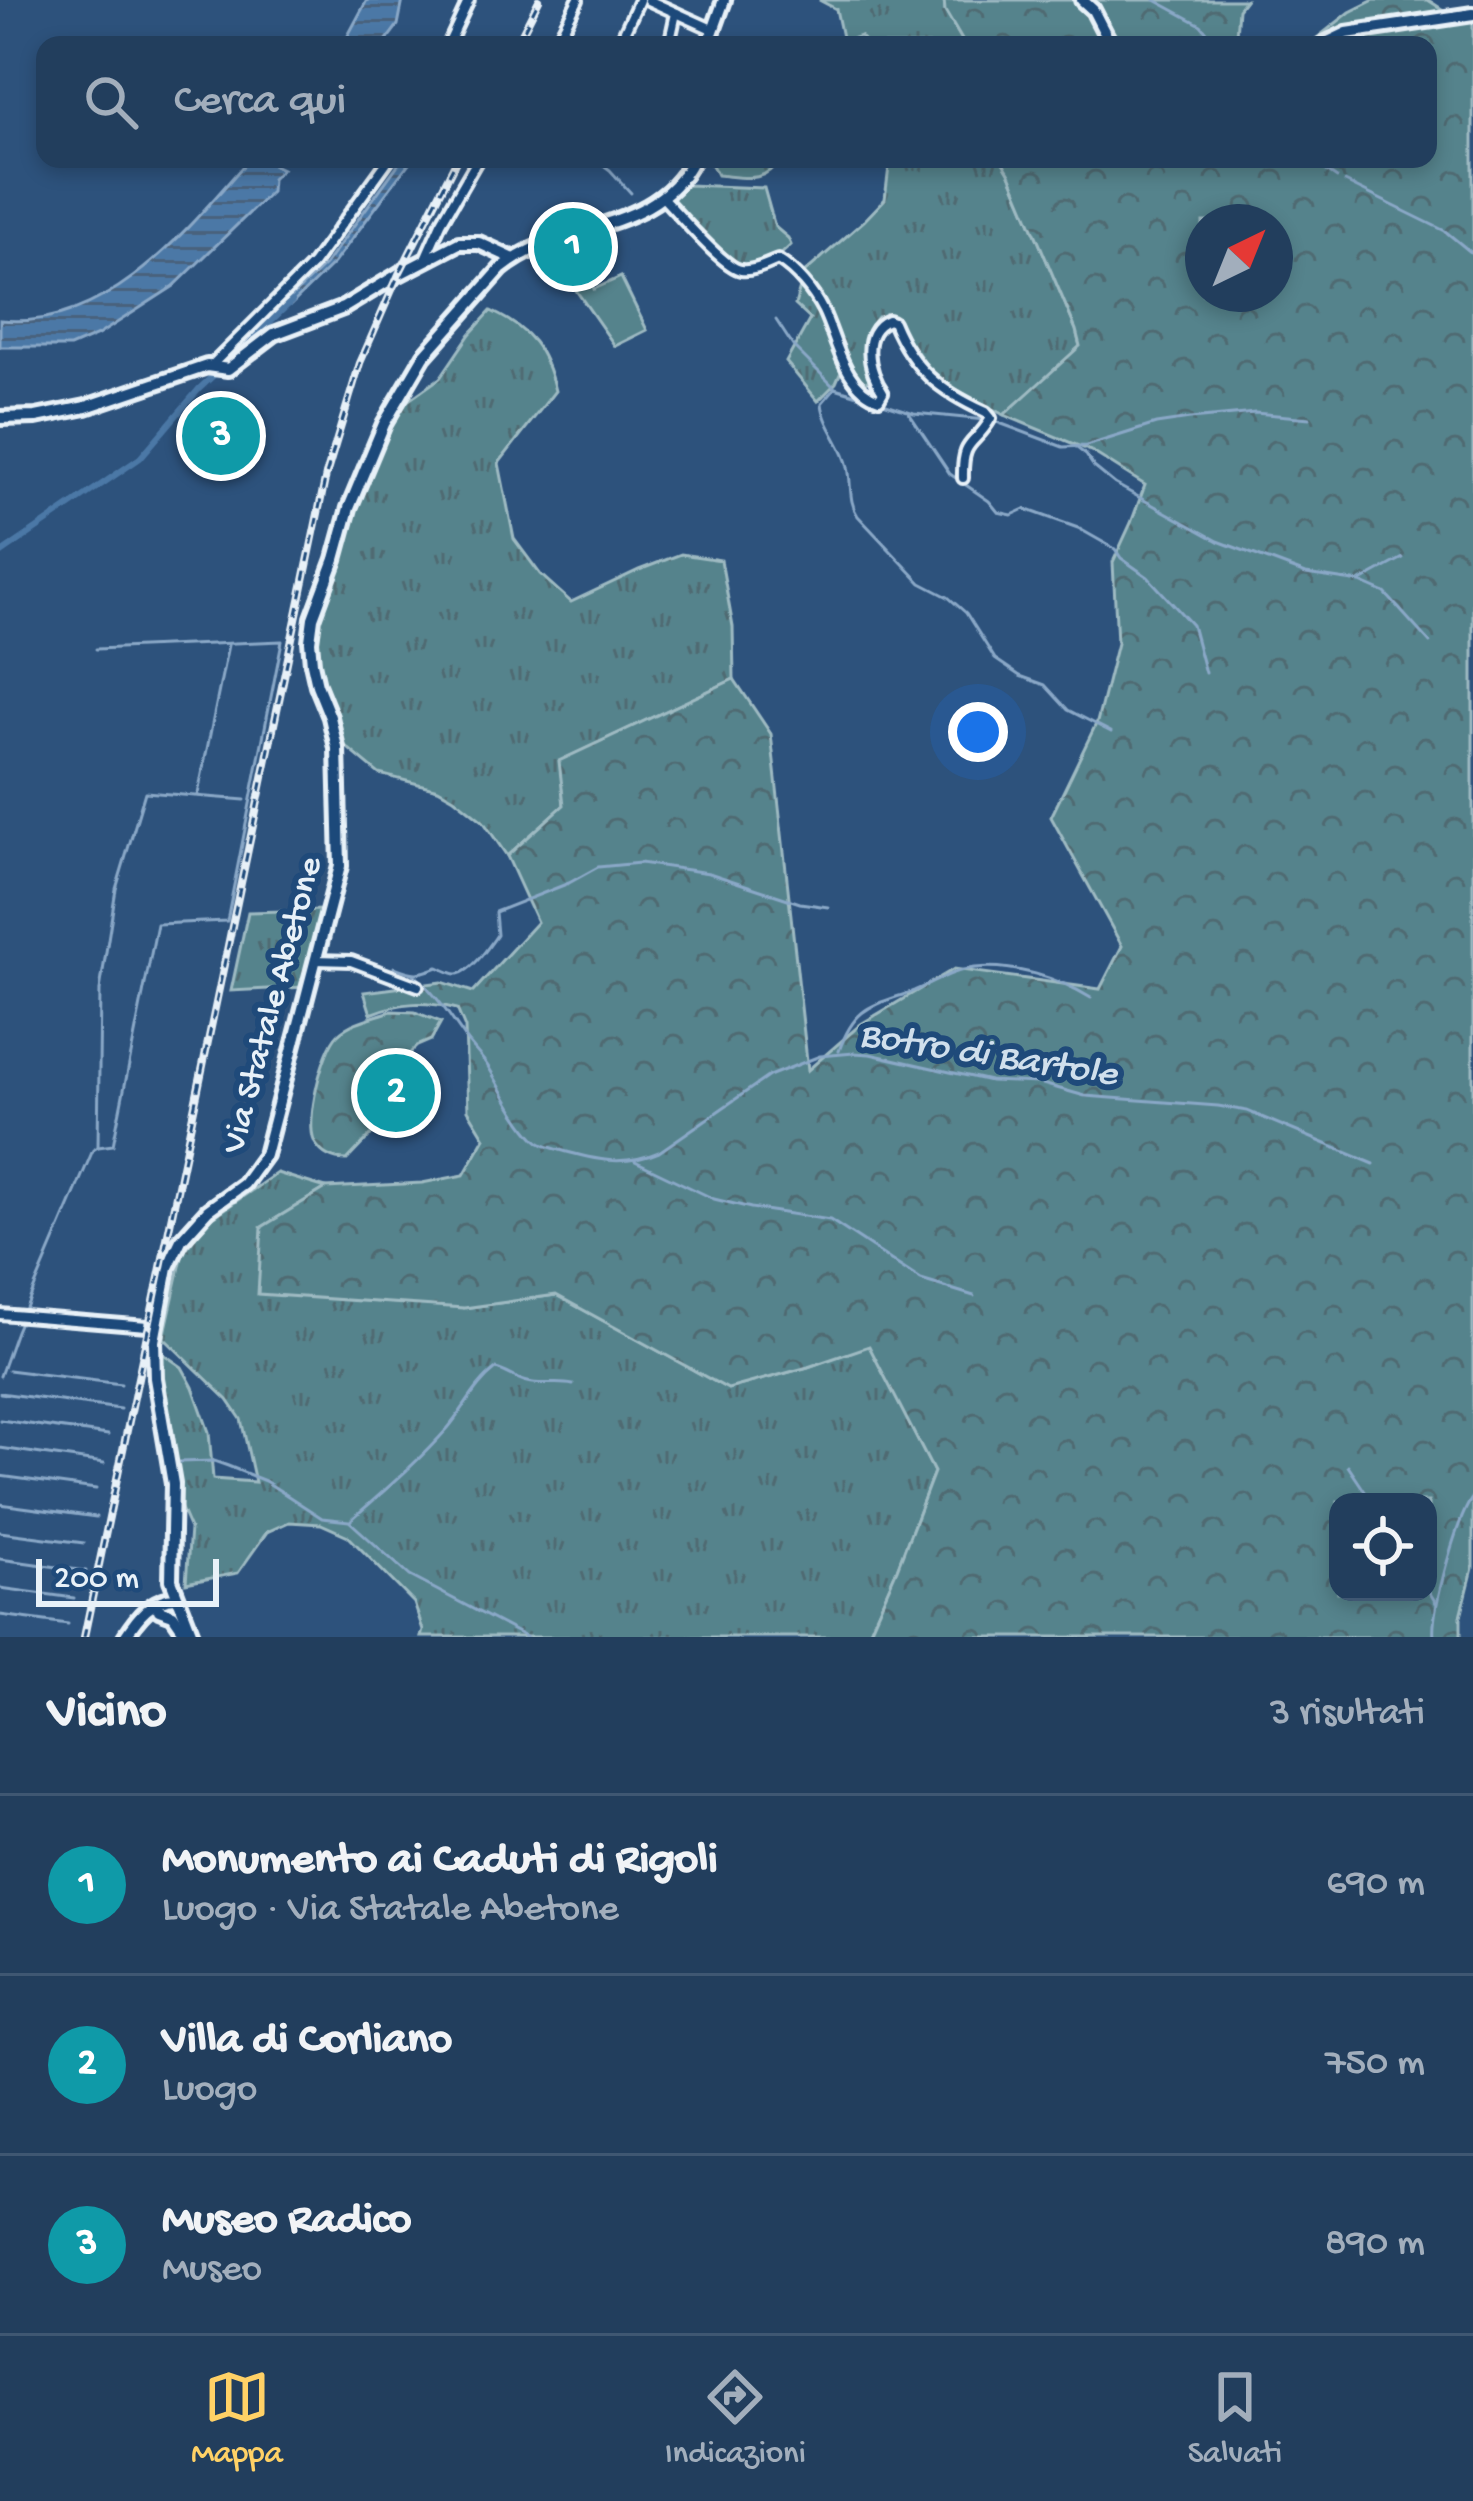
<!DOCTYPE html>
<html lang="it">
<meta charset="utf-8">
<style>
body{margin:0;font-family:"Gochi Hand",sans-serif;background:#2e4966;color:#f1f3f6}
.controls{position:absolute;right:36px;bottom:36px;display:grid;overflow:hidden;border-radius:24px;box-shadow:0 6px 18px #0003}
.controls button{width:108px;height:108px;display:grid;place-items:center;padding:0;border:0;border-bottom:3px solid #3f5772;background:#223e5d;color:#f1f3f6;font:60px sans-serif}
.compass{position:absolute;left:1185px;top:204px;width:108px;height:108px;border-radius:50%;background:#223e5d;box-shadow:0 6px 18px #0003;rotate:43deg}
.scale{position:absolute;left:36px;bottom:30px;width:183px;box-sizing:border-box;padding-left:12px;border:6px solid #e8f1f8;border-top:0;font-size:33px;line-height:42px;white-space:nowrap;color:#e8f1f8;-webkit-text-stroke:9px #1f4a7a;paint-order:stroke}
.you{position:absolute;left:978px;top:732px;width:42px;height:42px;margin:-30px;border:9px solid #fff;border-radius:50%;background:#1a73e8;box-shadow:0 0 0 18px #1a73e833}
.badge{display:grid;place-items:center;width:78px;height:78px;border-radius:50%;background:#ffd166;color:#fff;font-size:39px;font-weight:700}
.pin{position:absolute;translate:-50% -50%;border:6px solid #fff;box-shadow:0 3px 12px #0006}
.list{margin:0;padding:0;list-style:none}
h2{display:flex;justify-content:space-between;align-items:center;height:156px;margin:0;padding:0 48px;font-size:51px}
h2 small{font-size:39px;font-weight:400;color:#a2aebc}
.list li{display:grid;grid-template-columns:78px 1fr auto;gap:36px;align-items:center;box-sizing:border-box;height:180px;padding:0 48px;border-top:3px solid #3f5772}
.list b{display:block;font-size:45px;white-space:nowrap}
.list p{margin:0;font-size:39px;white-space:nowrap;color:#a2aebc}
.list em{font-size:39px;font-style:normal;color:#a2aebc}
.icon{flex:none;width:66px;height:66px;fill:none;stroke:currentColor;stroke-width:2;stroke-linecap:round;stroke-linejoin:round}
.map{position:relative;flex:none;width:1473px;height:1637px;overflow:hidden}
.search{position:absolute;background:#223e5d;box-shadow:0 6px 18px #0003;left:36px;right:36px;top:36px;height:132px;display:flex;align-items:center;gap:30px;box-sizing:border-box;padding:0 42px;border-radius:24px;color:#a2aebc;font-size:45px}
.sheet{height:696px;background:#223e5d}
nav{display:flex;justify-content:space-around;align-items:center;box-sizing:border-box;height:168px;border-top:3px solid #3f5772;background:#223e5d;font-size:33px;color:#a2aebc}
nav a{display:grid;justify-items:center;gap:6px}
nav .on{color:#ffd166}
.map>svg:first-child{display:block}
.grass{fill:url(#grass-tufts);stroke:#9ebac2;stroke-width:3}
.forest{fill:url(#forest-crowns);stroke:#9ebac2;stroke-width:3;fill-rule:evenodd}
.garden{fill:#55838c;stroke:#9ebac2;stroke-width:3}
.water{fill:url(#water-rules);stroke:#8aa8c7;stroke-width:3}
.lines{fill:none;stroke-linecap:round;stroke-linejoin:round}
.stream{stroke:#8aa8c7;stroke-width:3}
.canal{stroke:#4b78a6;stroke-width:6}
.street-casing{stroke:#e8f1f8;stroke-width:16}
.secondary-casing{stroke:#e8f1f8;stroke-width:20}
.street{stroke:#1f4a7a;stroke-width:8}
.secondary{stroke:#1f4a7a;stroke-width:10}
.rail-casing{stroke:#e8f1f8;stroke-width:8}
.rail{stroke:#1f4a7a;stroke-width:3;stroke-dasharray:9;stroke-linecap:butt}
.labels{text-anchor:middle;stroke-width:12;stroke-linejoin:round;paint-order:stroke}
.street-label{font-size:36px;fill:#e8f1f8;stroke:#1f4a7a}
.water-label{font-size:39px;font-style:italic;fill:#d0dfec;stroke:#1f4a7a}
</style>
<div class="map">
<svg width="1473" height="1637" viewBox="0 0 1473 1637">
<defs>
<pattern id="grass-tufts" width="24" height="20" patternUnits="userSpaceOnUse" patternTransform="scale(3)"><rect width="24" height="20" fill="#55838c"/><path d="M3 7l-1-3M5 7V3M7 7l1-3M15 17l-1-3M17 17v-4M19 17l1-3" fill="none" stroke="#4f6b72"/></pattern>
<pattern id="forest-crowns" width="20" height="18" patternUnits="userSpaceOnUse" patternTransform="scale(3)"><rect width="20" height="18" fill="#55838c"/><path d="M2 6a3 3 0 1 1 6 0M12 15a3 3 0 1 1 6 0" fill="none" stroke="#4f6b72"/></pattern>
<pattern id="water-rules" width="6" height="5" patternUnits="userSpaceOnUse" patternTransform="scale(3)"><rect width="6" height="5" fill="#4b78a6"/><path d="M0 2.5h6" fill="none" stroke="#49627d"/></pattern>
</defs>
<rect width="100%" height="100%" fill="#2d527c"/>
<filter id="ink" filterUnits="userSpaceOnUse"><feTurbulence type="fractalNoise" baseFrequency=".00833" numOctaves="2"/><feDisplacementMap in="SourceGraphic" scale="24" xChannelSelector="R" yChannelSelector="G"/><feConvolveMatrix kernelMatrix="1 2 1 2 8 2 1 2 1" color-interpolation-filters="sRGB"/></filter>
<g filter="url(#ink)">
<!-- grass -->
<g class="grass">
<polygon points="819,0 944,0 945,11 965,45 867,45 860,36 843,42 836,9"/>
<path d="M704 159H779C765 185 742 177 717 175L712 165 703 161Z"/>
<path d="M890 159H1001L1010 174 1076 330 1080 347 1004 415 936 378 907 338 894 315 877 317C862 333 864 359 869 380L862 385 847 358 836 383 818 401 786 362 810 319 795 305 804 273 864 221 885 199Z"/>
<polygon points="687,185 764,188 775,227 788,238 791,245 778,257 747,269 732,263 669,199 682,186"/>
<path d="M491 311C530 329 545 349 555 391L499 463 514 539 540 574 571 602 639 570 681 554 721 560 733 627 734 679 560 761 564 805 507 856 483 821 454 798 438 789 379 774 344 745 337 717 320 680 314 654 319 611 343 559 354 510 384 440 406 402 440 378 470 334Z"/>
<polygon points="322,910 304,987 231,991 248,912"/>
<polygon points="277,1173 326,1188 262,1227 464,1308 556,1295 728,1389 808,1367 869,1345 934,1472 897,1569 867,1637 421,1637 423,1630 414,1603 348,1536 321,1524 289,1522 267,1532 238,1573 186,1583 190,1529 180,1506 178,1477 160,1383 158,1350 182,1367 193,1387 209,1432 213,1479 255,1482 241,1419 228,1400 164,1338 183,1253 206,1222"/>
</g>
<!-- forest -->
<g class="forest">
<polygon points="944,0 1245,0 1238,9 1236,36 1248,45 965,45 945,11"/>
<path d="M1374 0H1428L1445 11 1473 16V1568L1461 1616V1637H867L897 1569 934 1472 869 1346 808 1367 728 1389 556 1295 464 1308 258 1294 262 1227 326 1188 422 1183 464 1175 485 1138 468 1110 465 1028 457 1009C425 1001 402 1001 371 1014L364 992 442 982 473 992 537 922 507 856 564 805 559 761 734 679 771 734 808 1070 861 1024 954 969 1100 989 1122 946 1051 817 1097 722 1117 643 1113 562 1131 523 1145 485 1091 451 1004 415 1080 346 1076 330 1010 174 1001 159H1428V45H1308L1350 12ZM1203 222H1275V294H1203ZM1338 1502H1428V1592H1338Z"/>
<path d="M391 1011 415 1012 441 1022 431 1040 417 1046 406 1057 399 1072 374 1097 389 1116 347 1160C334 1160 322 1155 315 1143 304 1124 323 1048 338 1034 352 1021 375 1017 391 1011Z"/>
</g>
<!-- garden -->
<polygon class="garden" points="580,258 594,289 621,277 647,330 615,346 559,266"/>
<!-- water -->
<g class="water">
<polygon points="367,0 403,0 398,25 383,45 343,45"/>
<path d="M249 159H277L274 165 282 169 272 179 271 192 174 286 98 335 70 347H0V320C107 331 186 231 249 159Z"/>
<polygon points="402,159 412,159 334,263 291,305 287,301 325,265"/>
</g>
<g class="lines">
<!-- stream -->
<g class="stream">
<polyline points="1155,0 1201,25 1218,45"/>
<polyline points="595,159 610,170 631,193"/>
<polyline points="1309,159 1337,178"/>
<polyline points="1345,182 1445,231 1473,254"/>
<polyline points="776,320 793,346 835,388 868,398"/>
<path d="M835 388 822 403C824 426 843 444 848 467 852 485 848 501 858 516L921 583 948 597 966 613 995 659 1020 676 1045 685 1068 710 1111 732"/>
<polyline points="883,403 914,413 985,420"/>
<polyline points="909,413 950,474 989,501 998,512 1012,515 1025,509 1078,528 1115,549 1121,558 1148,577 1192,625 1205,673"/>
<polyline points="994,421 1063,447 1086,446 1156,424 1190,419 1255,413 1310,418"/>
<polyline points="1077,448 1086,455 1094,467 1115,484 1218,541 1306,574 1360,582 1385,593 1430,643"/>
<polyline points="1361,581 1403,558"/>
<polyline points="96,649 282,641 227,921 157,924 113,1145 98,1147"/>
<polyline points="198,794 228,645"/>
<path d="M394 967C415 975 418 975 438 967 443 969 453 975 458 974 473 971 489 946 497 935L495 912 569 883 598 867 640 863 709 873 800 903 828 907"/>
<path d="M414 974C437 995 448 1014 466 1039 473 1049 483 1058 489 1068 503 1091 516 1119 535 1139 542 1146 550 1147 560 1150 595 1160 624 1167 659 1152L769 1076 820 1056 854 1053 870 1054 990 1081 1039 1083 1085 1096 1218 1106 1247 1111 1374 1164"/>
<path d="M839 1051C855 1005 872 1006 914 991 934 983 953 970 975 968 1013 964 1059 978 1091 998"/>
<polyline points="635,1161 714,1199 751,1208 830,1220 921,1280 974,1296"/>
<polyline points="8,1370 121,1384"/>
<polyline points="0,1376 16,1331 93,1150 98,1147 100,990 116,889 145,792 245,800"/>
<polyline points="0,1393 120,1409"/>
<polyline points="0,1420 108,1435"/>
<polyline points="0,1448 104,1463"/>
<polyline points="178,1462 214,1461 228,1466 265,1481 322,1518 349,1521 410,1576 526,1637"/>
<polyline points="1348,1466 1372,1502"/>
<polyline points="0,1476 96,1489"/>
<polyline points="0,1504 96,1517"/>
<path d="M351 1520C385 1490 418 1462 448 1428 465 1408 475 1385 496 1369 508 1372 517 1380 528 1382 543 1386 558 1381 573 1385"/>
<polyline points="0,1532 84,1543"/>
<polyline points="0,1559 86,1571"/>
<polyline points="0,1588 74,1598"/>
<polyline points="1428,1590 1436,1603"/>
<polyline points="0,1615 68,1624"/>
<path d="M1434 1637C1431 1611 1457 1517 1473 1497"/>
</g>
<!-- canal -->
<polyline class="canal" points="0,554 140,458 199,389 292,301"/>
<!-- street casing -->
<g class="street-casing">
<g id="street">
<polyline points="648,0 712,29"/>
<polyline points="622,37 639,0"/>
<polyline points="448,45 469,0"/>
<polyline points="555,45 578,0"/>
<polyline points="669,45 676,13"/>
<path d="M663 198C677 212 724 268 741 270 753 272 767 264 778 260 796 271 813 291 823 311 837 340 844 388 879 399L883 392C868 371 860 331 888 320L893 322C913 370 940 391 986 412L991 418C975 447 962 437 963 478"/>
<polyline points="424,261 441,223 478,159"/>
<polyline points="212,365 313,264 389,159"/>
<polyline points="316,960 351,961 418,986"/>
<polyline points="0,1314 147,1326"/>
</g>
</g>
<!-- secondary casing -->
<g class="secondary-casing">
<g id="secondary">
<polyline points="1082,0 1093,10 1111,45"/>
<polyline points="708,45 724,0"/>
<polyline points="1322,45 1347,33 1473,14"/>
<polyline points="0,418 36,417 86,407 207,366 228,369 274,334 343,308 399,274 459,243 479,243 514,259"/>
<polyline points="159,1610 173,1615 186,1634"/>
<path d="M125 1637C137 1618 152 1598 176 1598"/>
<path d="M193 1637 171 1580 173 1484 155 1378 154 1341 168 1267 181 1240 208 1210 244 1184 265 1155 340 866 337 748 330 717 317 685 312 663 310 641 313 618 335 559 349 508 384 424 424 356 501 269C560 220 656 235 693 159"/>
</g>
</g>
<!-- street -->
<use href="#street" class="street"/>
<!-- secondary -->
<use href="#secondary" class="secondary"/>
<!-- rail casing -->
<g class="rail-casing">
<g id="rail">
<polyline points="516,45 539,0"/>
<polyline points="84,1637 326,475 360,363 399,274 457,159"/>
</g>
</g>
<!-- rail -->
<use href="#rail" class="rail"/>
</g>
</g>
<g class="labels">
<!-- street labels -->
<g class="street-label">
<text transform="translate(268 1004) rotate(-75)" y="13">Via Statale Abetone</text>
</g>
<!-- water labels -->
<g class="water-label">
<text transform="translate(989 1050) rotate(9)" y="14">Botro di Bartole</text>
</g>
</g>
</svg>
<div class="controls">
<button><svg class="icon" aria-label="locate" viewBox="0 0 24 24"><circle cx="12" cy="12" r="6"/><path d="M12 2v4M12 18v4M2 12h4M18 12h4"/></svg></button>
</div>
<svg class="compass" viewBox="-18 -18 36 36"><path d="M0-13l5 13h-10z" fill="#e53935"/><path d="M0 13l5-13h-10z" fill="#a2aebc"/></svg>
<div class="scale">200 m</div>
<div class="you"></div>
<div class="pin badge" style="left:573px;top:247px;background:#0f9aa8">1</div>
<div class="pin badge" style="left:396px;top:1093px;background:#0f9aa8">2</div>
<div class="pin badge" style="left:221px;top:436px;background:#0f9aa8">3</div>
<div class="search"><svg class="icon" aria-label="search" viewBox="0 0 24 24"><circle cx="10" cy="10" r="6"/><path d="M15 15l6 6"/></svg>Cerca qui</div>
</div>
<section class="sheet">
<h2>Vicino<small>3 risultati</small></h2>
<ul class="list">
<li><span class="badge" style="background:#0f9aa8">1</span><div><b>Monumento ai Caduti di Rigoli</b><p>Luogo · Via Statale Abetone</p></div><em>690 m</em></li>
<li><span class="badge" style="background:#0f9aa8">2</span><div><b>Villa di Corliano</b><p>Luogo</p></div><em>750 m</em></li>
<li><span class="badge" style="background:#0f9aa8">3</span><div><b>Museo Radico</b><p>Museo</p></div><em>890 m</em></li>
</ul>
</section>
<nav>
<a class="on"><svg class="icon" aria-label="map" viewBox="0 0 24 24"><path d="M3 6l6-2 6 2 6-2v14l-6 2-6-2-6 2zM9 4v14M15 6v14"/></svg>Mappa</a>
<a><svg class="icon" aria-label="directions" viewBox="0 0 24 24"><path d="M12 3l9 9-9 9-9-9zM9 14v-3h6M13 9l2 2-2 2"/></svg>Indicazioni</a>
<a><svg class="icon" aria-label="saved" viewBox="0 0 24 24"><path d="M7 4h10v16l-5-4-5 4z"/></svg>Salvati</a>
</nav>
